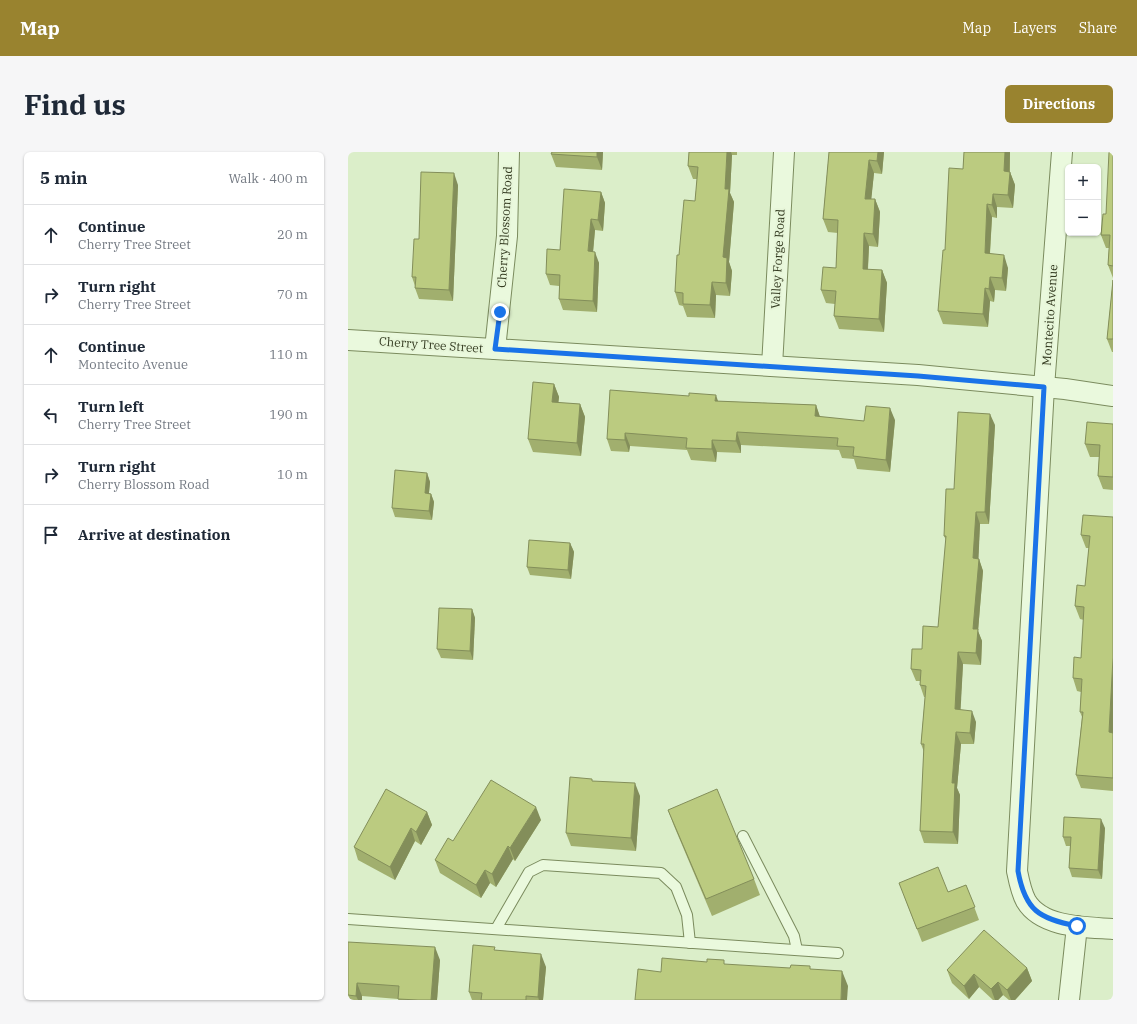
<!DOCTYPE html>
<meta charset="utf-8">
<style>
body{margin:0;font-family:"IBM Plex Serif",serif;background:#f6f6f7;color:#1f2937}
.controls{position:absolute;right:12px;top:12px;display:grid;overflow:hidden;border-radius:6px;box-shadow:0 1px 3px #0004}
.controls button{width:36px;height:36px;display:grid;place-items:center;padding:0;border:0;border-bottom:1px solid #e0e1e3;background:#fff;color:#1f2937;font:20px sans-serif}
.stop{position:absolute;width:12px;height:12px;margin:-9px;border:3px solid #1a73e8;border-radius:50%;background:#fff}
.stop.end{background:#1a73e8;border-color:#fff;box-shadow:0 1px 4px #0008}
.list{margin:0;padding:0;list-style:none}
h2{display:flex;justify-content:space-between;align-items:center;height:52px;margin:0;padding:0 16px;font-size:17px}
h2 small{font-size:13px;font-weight:400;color:#747a83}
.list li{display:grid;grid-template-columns:26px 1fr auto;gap:12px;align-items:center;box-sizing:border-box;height:60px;padding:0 16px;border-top:1px solid #e0e1e3}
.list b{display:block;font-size:15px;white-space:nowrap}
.list p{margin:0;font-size:13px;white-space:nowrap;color:#747a83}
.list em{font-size:13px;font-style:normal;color:#747a83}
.icon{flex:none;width:22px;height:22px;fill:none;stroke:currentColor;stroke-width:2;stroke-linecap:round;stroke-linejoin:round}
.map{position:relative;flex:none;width:765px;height:848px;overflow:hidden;border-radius:6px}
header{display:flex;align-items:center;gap:24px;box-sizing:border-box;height:56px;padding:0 20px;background:#99832f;color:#fff}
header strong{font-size:19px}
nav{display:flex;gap:22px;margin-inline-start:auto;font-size:14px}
.intro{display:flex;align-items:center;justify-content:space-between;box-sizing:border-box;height:96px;padding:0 24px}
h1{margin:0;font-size:28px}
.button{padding:10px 18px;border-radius:6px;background:#99832f;color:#fff;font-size:14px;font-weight:700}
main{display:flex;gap:24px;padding:0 24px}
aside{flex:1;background:#fff;border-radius:6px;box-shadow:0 1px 3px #0004}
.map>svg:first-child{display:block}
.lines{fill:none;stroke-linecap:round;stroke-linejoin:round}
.service-casing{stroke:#7b8b5e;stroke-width:12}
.minor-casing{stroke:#7b8b5e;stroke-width:22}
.service{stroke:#eaf9dd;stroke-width:10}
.minor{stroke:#eaf9dd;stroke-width:20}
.wall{fill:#a1af6e}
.shaded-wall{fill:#838e5a}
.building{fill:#bbcb80;stroke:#838e5a}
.route{stroke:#1a73e8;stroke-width:5}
.labels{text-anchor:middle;stroke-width:4;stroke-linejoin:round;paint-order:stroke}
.street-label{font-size:12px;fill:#343b21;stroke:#e7f6d9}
</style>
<header>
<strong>Map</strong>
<nav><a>Map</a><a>Layers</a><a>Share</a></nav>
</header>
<div class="intro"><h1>Find us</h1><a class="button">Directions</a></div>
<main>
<aside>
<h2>5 min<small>Walk · 400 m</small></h2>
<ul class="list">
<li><svg class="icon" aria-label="ahead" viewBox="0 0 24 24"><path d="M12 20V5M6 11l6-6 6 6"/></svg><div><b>Continue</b><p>Cherry Tree Street</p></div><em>20 m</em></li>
<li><svg class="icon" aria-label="right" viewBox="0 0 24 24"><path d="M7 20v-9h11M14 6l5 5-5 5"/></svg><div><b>Turn right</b><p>Cherry Tree Street</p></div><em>70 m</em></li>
<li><svg class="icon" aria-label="ahead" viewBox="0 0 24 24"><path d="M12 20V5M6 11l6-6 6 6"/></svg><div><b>Continue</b><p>Montecito Avenue</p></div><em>110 m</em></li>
<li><svg class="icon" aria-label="left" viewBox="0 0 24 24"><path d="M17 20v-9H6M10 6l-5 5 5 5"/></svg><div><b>Turn left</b><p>Cherry Tree Street</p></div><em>190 m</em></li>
<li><svg class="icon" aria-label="right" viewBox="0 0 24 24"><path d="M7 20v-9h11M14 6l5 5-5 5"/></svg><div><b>Turn right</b><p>Cherry Blossom Road</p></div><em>10 m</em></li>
<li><svg class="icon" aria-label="arrive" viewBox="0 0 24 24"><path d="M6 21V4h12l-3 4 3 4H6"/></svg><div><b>Arrive at destination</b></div></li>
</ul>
</aside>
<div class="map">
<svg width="765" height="848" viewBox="0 0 765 848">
<rect width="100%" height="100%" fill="#dbeec9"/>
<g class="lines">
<!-- service casing -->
<g class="service-casing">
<g id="service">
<polyline points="395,684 446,784 449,798"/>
<polyline points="0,767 490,801"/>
<polyline points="148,777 181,720 195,713 313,721 328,735 339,763 342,791"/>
</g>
</g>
<!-- minor casing -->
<g class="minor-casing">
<g id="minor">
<path d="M714 0 696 235 669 719C671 729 673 740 678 749 694 776 738 775 765 777"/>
<polyline points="0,188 570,223 717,237 765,244"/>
<polyline points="147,197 159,84 161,0"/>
<polyline points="424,214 436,0"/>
<polyline points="721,848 729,774"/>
</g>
</g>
<!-- service -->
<use href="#service" class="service"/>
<!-- minor -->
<use href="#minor" class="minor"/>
</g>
<!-- wall -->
<g class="wall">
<polygon points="204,0 255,0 254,18 208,15 203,2"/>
<polygon points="341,0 389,0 389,3 384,3 382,41 386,50 381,110 384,119 382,144 368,143 367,166 339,165 335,154 331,153 327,140 331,103 347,49 349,27 345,27 340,14"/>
<polygon points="481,0 536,0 534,22 526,21 523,47 527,47 532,60 530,95 521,94 520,118 534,118 539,131 536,180 491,177 486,164 487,152 478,151 473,138 488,116 490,81 480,80 475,67"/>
<polygon points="616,0 662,0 662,20 667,33 665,56 649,55 649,66 644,65 642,102 660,116 658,139 647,138 646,150 642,149 640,175 595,172 590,159 597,98 615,17"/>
<polygon points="765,0 765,126 760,113 761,96 758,96 753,83 758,62"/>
<polygon points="110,33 105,149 71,147 67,136 67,134 64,125 71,87"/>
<polygon points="253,40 257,51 255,79 247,78 245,100 251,111 249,160 215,158 211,147 211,134 202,133 198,122 212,98"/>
<polygon points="765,128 765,200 764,200 759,187"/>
<polygon points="206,232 211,245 210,251 232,252 237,265 233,304 185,300 180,287"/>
<polygon points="341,244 370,249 468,253 472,265 516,269 547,268 542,320 509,317 506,307 494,306 491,298 393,293 393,301 369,300 368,310 343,308 339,298 282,294 281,300 263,299 259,287"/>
<polygon points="765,272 765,338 755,337 750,324 751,305 742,305 737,292"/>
<polygon points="647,273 641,372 632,372 630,407 631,407 635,419 630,479 634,489 633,513 615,512 612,558 628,570 626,592 613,592 609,636 612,643 610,692 576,691 572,679 576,600 573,592 577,545 576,545 572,533 572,529 568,529 563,517 574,497 590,475 598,388 596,384 606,337"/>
<polygon points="79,321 82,330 81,341 83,342 86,350 84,368 47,365 44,356"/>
<polygon points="765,365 765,639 733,636 728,623 734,565 732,560 733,540 729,539 725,526 733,506 736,468 732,467 727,454 737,434 741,396 738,396 733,383"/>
<polygon points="222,391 226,400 223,427 182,423 179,415"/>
<polygon points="124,457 127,466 125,508 93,506 89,497"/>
<polygon points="245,629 292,644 288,699 223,694 218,681"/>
<polygon points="320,658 406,727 412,743 364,764 326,674"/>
<polygon points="79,660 84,673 73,693 67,689 47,728 10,708 6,695"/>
<polygon points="193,668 167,709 165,707 148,735 142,731 133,746 92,721 87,708 105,689"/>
<polygon points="757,676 754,727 724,725 721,716 722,694 718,694 715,685"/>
<polygon points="618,733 631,768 574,790 556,744 600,740"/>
<polygon points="0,790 92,808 89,848 51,848 50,847 14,844 14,848 0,848"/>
<polygon points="148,798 198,815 195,848 124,848 121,840"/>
<polygon points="679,816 684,829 667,848 661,848 655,843 650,848 645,848 631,835 621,847 604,831 599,818"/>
</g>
<!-- shaded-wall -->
<g class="shaded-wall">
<polygon points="249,0 255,0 254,18 249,5"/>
<polygon points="379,0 383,0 384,3 382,41 386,50 381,110 384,119 382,144 378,131 375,105 377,37"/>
<polygon points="530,0 536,0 534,22 529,9"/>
<polygon points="657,0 662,0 661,32 656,19"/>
<polygon points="521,8 526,21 522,60 517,47"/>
<polygon points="662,20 667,33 665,56 660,43"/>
<polygon points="106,21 110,33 105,149 101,138"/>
<polygon points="253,40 257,51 255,79 250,68"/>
<polygon points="645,42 649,55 649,66 644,53"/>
<polygon points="527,47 532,60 530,95 525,82"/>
<polygon points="639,52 644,65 641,114 637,101"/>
<polygon points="243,67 247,78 244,111 240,99"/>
<polygon points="516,81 521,94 519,130 515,117"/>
<polygon points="247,100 251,111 249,160 245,149"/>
<polygon points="656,103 660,116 658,139 654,126"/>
<polygon points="534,118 539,131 536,180 531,167"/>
<polygon points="642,125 647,138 646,150 641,137"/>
<polygon points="364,130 368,143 367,166 362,153"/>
<polygon points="637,136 642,149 640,175 635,162"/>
<polygon points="206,232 211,245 209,263 204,250"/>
<polygon points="368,243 372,255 367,249"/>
<polygon points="232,252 237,265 233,304 229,291"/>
<polygon points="468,253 472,265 467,264"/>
<polygon points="542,256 547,268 542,320 538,308"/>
<polygon points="642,262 647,273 641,372 637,360"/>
<polygon points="389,280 393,293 393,301 388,289"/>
<polygon points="277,281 282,294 281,300 277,288"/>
<polygon points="364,288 369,300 368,310 364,297"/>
<polygon points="79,321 82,330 80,350 77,341"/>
<polygon points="83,342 86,350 84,368 81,359"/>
<polygon points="628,360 632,372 630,418 625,406"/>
<polygon points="222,391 226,400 223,427 220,418"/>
<polygon points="631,407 635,419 630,479 634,489 633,513 628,501 625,477"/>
<polygon points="124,457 127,466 125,508 122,499"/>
<polygon points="610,500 615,512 612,569 607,557"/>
<polygon points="765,506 765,592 761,580"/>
<polygon points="624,559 628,570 626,592 622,581"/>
<polygon points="608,580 613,592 609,636 612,643 610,692 605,680 604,631"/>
<polygon points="287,631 292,644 288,699 283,686"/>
<polygon points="188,655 193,668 167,709 162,696"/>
<polygon points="79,660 84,673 73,693 68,680"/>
<polygon points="753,667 757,676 754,727 750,718"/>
<polygon points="63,676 67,689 47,728 42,715"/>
<polygon points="160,694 165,707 148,735 144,722"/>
<polygon points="137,718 142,731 133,746 128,733"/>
<polygon points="87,795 92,808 89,848 83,848"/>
<polygon points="193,802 198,815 195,848 191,848 190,845"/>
<polygon points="679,816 684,829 667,848 663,848 659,838"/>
<polygon points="494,819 500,834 499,848 493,848"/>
<polygon points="626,822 631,835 621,847 616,834"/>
<polygon points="650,830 655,843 650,848 647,848 643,837"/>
<polygon points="9,831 14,844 14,848 10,848 8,844"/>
</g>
<!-- building -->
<g class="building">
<polygon points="204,0 249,0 249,5 203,2"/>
<polygon points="341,0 379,0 377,37 381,37 375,105 379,106 378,131 364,130 362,153 335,152 335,141 327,140 329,103 331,103 336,48 347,49 350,15 340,14"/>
<polygon points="481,0 530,0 529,9 521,8 517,47 527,47 525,82 516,81 515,117 534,118 531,167 486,164 488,139 473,138 475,115 488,116 490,68 475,67"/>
<polygon points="616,0 657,0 656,19 662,20 660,43 645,42 644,53 639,52 637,101 656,103 654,126 642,125 641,137 637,136 635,162 590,159 595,98 597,98 601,16 615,17"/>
<polygon points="761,0 765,0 765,114 760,113 762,83 753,83 755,62 758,62"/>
<polygon points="73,20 106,21 101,138 67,136 68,125 64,125 66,87 71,87"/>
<polygon points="216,37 253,40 250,68 243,67 240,99 247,100 245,149 211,147 212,123 198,122 199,97 212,98"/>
<polygon points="765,128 765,187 759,187"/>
<polygon points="185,230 206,232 204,250 232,252 229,291 180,287"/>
<polygon points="262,238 341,244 341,241 368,243 367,249 468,253 467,264 516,269 518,254 542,256 538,308 505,304 506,295 489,294 490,286 389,280 388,289 364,288 364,297 338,296 339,286 277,281 277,288 259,287"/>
<polygon points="610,260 642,262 637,360 628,360 625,406 631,407 625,477 630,477 628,501 610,500 607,557 624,559 622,581 608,580 604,631 607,631 605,680 572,679 576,592 573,592 578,534 572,533 573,518 563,517 564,497 574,497 575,474 590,475 598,384 596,384 598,337 606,337"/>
<polygon points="739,270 765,272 765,325 750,324 752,293 737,292"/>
<polygon points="47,318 79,321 77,341 83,342 81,359 44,356"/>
<polygon points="735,363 765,365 765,506 761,580 765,581 765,626 728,623 735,560 732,560 734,527 725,526 726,505 733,506 736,455 727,454 729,433 737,434 742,384 733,383"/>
<polygon points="181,388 222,391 220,418 179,415"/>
<polygon points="91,456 124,457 122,499 89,497"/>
<polygon points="222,625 244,627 244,629 287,631 283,686 218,681"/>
<polygon points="143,628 188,655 162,696 160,694 144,722 137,718 128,733 87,708 100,686 105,689"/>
<polygon points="38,637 79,660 68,680 63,676 42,715 6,695"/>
<polygon points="369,637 406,727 358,747 320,658"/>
<polygon points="716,665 753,667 750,718 721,716 723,685 715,685"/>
<polygon points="590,715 600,740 618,733 627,755 569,777 551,731"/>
<polygon points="636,778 679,816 659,838 650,830 643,837 626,822 616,834 599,818"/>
<polygon points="0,790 87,795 83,848 70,848 50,847 51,834 9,831 8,844 0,843"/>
<polygon points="125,793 147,795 146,798 193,802 190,845 178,844 178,848 133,848 134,841 121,840"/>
<polygon points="314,806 359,810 359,807 376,808 376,812 442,816 443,813 462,814 462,817 494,819 493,848 287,848 290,817 313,820"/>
</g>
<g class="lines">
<!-- route -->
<path class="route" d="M152 160 147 197 570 224 696 235 670 719C677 758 691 767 729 774"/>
</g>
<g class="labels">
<!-- street labels -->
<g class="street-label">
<text transform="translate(157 75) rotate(-87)" y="4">Cherry Blossom Road</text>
<text transform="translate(430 107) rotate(-87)" y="4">Valley Forge Road</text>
<text transform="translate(702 163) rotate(-86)" y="4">Montecito Avenue</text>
<text transform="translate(83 193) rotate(4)" y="4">Cherry Tree Street</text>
</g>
</g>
</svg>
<div class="controls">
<button>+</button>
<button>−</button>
</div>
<div class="stop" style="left:729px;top:774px"></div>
<div class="stop end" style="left:152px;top:160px"></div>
</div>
</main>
